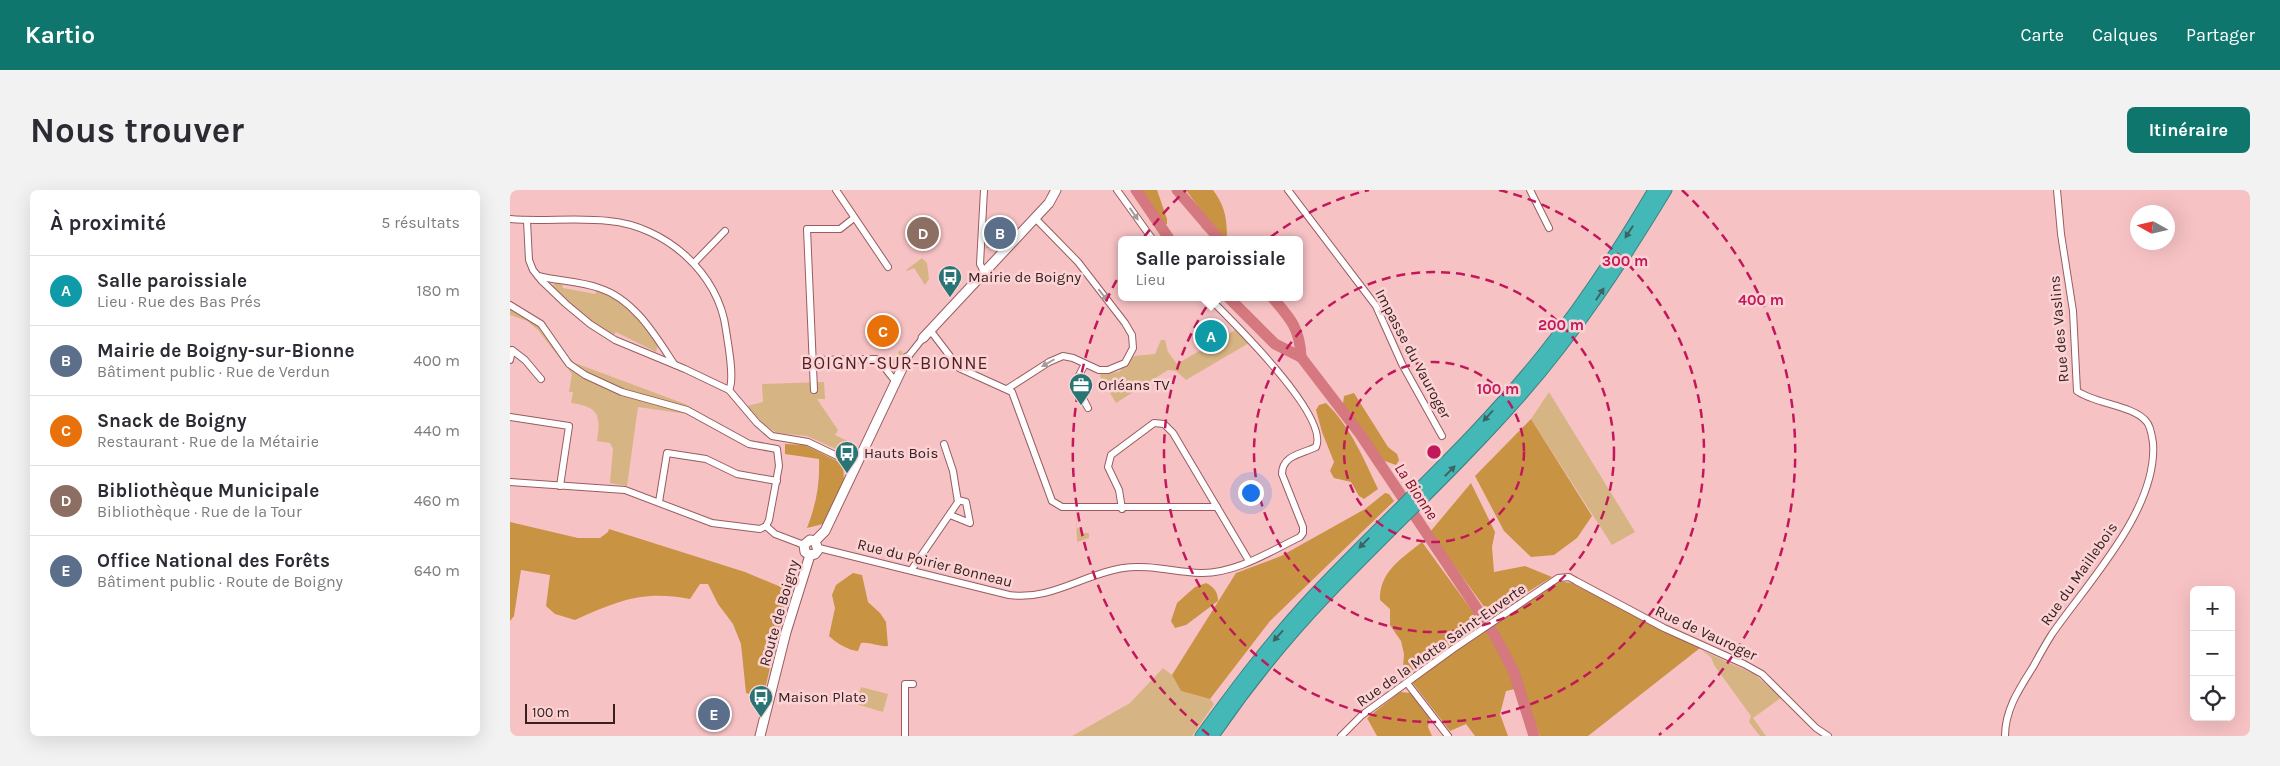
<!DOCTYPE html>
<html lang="fr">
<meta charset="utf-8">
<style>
body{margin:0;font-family:Karla,sans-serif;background:#f2f2f3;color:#2b2b33}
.controls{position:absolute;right:15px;bottom:15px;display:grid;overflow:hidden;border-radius:8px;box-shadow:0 5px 20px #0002}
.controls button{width:45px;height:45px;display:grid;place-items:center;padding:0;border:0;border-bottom:1px solid #e1e1e2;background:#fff;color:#2b2b33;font:25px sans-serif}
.compass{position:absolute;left:1620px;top:15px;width:45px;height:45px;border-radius:50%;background:#fff;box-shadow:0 5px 20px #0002;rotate:278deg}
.scale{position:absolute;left:15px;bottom:12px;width:90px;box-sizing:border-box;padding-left:5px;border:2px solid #382021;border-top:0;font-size:14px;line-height:18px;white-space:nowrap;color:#382021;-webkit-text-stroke:4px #fbd3d4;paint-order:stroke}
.you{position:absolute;left:740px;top:302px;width:18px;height:18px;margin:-12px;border:4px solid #fff;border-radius:50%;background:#1a73e8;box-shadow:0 0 0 8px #1a73e833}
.badge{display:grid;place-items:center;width:32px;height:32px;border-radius:50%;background:#0f766e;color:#fff;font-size:16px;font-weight:700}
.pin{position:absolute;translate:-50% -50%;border:2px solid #fff;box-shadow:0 1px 5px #0006}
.popup{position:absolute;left:608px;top:46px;width:185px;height:65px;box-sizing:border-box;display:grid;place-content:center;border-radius:8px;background:#fff;filter:drop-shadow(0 1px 4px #0005);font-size:16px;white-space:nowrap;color:#7c7c81}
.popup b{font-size:19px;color:#2b2b33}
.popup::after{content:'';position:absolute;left:50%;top:100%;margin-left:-10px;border:10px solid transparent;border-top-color:#fff}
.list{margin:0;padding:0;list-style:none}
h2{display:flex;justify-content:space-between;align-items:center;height:65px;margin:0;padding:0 20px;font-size:21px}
h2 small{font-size:16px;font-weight:400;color:#7c7c81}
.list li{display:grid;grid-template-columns:32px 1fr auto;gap:15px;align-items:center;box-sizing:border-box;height:70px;padding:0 20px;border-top:1px solid #e1e1e2}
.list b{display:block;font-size:19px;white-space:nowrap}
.list p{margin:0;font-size:16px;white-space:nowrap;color:#7c7c81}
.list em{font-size:16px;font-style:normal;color:#7c7c81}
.icon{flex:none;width:28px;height:28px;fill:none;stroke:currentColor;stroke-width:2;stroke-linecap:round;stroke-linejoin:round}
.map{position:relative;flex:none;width:1740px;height:546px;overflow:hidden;border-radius:8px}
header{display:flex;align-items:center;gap:30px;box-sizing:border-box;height:70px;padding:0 25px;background:#0f766e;color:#fff}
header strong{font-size:24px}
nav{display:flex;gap:28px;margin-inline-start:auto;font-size:18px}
.intro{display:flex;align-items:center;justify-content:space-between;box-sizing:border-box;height:120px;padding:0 30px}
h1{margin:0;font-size:35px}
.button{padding:12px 22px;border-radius:8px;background:#0f766e;color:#fff;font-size:18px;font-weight:700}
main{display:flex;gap:30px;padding:0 30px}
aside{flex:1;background:#fff;border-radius:8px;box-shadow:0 5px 20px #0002}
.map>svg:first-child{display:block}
.green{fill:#d7b483}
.forest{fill:#c89342}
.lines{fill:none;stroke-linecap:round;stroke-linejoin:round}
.river{stroke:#d5787f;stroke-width:11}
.street-casing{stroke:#975d61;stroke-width:8}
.secondary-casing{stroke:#975d61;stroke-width:11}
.highway-casing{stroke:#408282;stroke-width:13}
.street{stroke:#fff;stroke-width:6}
.secondary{stroke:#fff;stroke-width:9}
.highway{stroke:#44b7b7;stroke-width:11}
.oneway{fill:#a59b9b}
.oneway2{fill:#3d6464}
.ring{fill:none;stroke:#c2185b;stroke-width:2.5;stroke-dasharray:9 6}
.labels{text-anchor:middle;stroke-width:5;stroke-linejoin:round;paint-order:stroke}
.poi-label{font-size:15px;fill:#382021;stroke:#fbd3d4;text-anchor:start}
.street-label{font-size:15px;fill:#382021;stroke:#fbd3d4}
.water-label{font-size:16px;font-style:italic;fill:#82102b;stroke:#fbd3d4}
.quarter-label{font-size:18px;letter-spacing:1px;fill:#511e24;stroke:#fbd3d4}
.centre{fill:#c2185b;stroke:#fbd3d4;stroke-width:2.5}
.ring-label{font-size:15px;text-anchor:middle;font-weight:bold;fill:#c2185b;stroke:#fbd3d4;stroke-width:5;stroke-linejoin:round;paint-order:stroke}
</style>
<header>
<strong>Kartio</strong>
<nav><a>Carte</a><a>Calques</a><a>Partager</a></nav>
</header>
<div class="intro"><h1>Nous trouver</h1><a class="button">Itinéraire</a></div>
<main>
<aside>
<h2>À proximité<small>5 résultats</small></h2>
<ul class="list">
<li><span class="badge" style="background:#0f9aa8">A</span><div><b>Salle paroissiale</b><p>Lieu · Rue des Bas Prés</p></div><em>180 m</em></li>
<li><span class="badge" style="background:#5c6f8a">B</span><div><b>Mairie de Boigny-sur-Bionne</b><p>Bâtiment public · Rue de Verdun</p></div><em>400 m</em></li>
<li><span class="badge" style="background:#e8710a">C</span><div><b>Snack de Boigny</b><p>Restaurant · Rue de la Métairie</p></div><em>440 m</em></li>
<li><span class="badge" style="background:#8d6e63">D</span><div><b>Bibliothèque Municipale</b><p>Bibliothèque · Rue de la Tour</p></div><em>460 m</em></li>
<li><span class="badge" style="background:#5c6f8a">E</span><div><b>Office National des Forêts</b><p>Bâtiment public · Route de Boigny</p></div><em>640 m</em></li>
</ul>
</aside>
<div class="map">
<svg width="1740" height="546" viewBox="0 0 1740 546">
<rect width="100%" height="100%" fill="#f7c2c4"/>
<!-- green -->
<g class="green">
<polygon points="477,41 492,55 489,58 476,58"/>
<polygon points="412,68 417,73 419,89 415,95 404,78 397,81 396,80"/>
<path d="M46 93 52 94 53 98 85 104 88 100C116 111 130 133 148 155L146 162 106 142 103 146 71 124 44 99 43 95Z"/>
<path d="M0 111 35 132 57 166 65 173 175 214 234 250 261 255 263 260 235 256 177 224 128 217 117 296 100 293 103 259 100 253 87 251C91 225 89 217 61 213L63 202H59L62 184 28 140 17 131 0 125Z"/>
<polygon points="727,139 739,153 676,190 666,181 658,180 606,213 590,186 591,184 609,182 624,166 645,164 651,150 655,150 658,162 667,174"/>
<polygon points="391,160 393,164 385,178 381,178 377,172 389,166 388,162"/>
<polygon points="314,192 315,209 307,209 328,240 325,245 348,256 342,266 297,246 267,243 255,235 237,216 253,212 252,194"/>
<polygon points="1039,202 1125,342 1102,355 1021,229"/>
<polygon points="566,323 567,338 572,340 573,343 579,343 579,348 567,352"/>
<polygon points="1191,460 1244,484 1272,507 1243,528 1256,546 1250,546 1239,532 1241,526 1204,475 1201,467"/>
<polygon points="653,478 662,485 671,501 700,509 704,514 682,546 562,546 620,513"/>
<polygon points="351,497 378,504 373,522 346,514"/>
</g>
<!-- forest -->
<g class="forest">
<polygon points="623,0 647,0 657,29 657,34 647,36 635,21"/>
<path d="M676 0H703C715 16 717 28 717 49L705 50 691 37 692 22Z"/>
<polygon points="844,203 878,257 887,264 889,270 886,275 872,270 833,214 834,206"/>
<path d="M816 213C840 236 854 269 868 299L854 309 849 306 841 292 824 288 820 281 824 272 812 242 806 220 809 215Z"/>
<polygon points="1021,229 1082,326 1067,348 1044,365 1021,367 994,341 965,286"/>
<path d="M275 254 295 255 333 274 334 290 313 334 297 338C306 315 310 294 309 269L275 264Z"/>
<polygon points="961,293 985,342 982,357 984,382 1015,376 1042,387 980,425 920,342"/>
<polygon points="875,303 879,304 884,311 760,431 700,509 671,501 662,485 726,383 771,366 855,319"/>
<path d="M0 332 68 348H90L98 342 99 339 235 382 278 400 253 508 236 503 231 454 223 434 208 414 198 394H190L180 409C132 400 108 411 65 430L45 424 36 416 40 385 11 380 4 426 0 431Z"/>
<path d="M912 352 971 433 896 485 893 478 894 464 891 451 880 435V419L870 410C869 382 892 368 912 352Z"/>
<path d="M343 383 352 385 358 412 370 423 376 432 378 456C369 457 361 452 351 453L348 461C339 461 325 452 319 446L325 418 322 405 326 395Z"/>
<polygon points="1042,390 1061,393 1190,458 1078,546 1030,546 1010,498 981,436"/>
<path d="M696 393C704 397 708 402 708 411L676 435 665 438 661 431 667 413 685 397Z"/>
<polygon points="976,438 1000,483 1005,499 996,501 990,524 998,546 965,546 956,534 940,541 902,492"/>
<polygon points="890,502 900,503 921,523 918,537 922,546 867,546 857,528"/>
</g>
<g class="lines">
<!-- river -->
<g class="river">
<polyline points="626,0 660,50"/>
<polyline points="667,0 710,50"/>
<polyline points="718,107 765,154 791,167 850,244 984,444 1004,482 1024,546"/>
<path d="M762 107C780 128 790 138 791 167"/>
</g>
<!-- street casing -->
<g class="street-casing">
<g id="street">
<polyline points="326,0 378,77"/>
<polyline points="607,0 643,50"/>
<polyline points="778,0 866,116 892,174 932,246"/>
<polyline points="1020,0 1039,38"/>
<path d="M0 29C33 32 66 27 99 31 155 36 209 83 216 140 218 154 225 189 219 200"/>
<polyline points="17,31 19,70 23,80 31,90 56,114 80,134 105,150 175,179 219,200 247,233 262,246 298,252 346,275"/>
<polyline points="184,73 215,41"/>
<polyline points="474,82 470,74 474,0"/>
<path d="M28 86C48 91 69 91 89 98 124 109 145 145 164 174"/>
<polyline points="0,115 31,134 59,174 75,185 112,202 177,220 239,254 267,259 269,276 259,330 256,336"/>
<polyline points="420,140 449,178 502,202 542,311 552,317 707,317"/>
<polyline points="397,168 413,148"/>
<polyline points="0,170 2,160 15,170 31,189"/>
<polyline points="302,170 368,169 385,191"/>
<polyline points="575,174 565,193 578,218"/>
<polyline points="497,199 539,172 553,166 563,168 589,180 598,180 615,173 623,158 622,145 615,133 568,72 525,28"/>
<polyline points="304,200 297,39 330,39 344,28"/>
<polyline points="0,227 59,236 50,296"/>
<polyline points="0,292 115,300 202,333 250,339 256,336"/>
<polyline points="149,312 157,263 196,269 227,284 267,291"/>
<polyline points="612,319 609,300 598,277 601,265 644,233 654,234 663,243 739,371"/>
<polyline points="440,325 460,333 456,312 448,310"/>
<polyline points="256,336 265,344 294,355"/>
<path d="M309 358 499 405C540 411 574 384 613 378 639 374 664 382 690 383 725 384 759 362 790 347L793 343V337L772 284C772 265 792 264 806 257 820 226 720 129 698 107"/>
<polyline points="402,379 448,312 443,281 434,254"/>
<polyline points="897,493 938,546"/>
<polyline points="395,546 395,494 403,494"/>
<polyline points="831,546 852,525 943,459 1048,388 1059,387 1066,391 1154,438 1234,474 1252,484 1306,538 1318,546"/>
<path d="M1495 546C1495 520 1509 499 1523 477 1529 466 1535 455 1542 444 1578 392 1648 319 1643 253 1642 247 1641 236 1636 231 1622 215 1585 214 1567 201L1563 121 1551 44 1547 0"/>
</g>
</g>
<!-- secondary casing -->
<g class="secondary-casing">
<g id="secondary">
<polyline points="413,148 539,13 546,0"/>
<polyline points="305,351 315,341 397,168"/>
<polyline points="300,365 295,362 294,355 300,350 305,351"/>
<polyline points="300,365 305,364 308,360 305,351"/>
<polyline points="250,546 276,442 300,365"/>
</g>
</g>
<!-- highway casing -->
<g class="highway-casing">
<g id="highway">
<path d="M691 546C726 498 761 451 802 407 879 325 964 251 1034 163 1075 112 1111 56 1144 0"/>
<path d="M703 546C737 496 775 449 817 405 881 338 951 274 1012 204 1067 141 1113 71 1156 0"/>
</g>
</g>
<!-- street -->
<use href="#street" class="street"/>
<!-- secondary -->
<use href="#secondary" class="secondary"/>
<!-- highway -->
<use href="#highway" class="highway"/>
</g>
<!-- one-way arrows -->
<defs><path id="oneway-solid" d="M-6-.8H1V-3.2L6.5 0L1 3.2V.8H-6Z" transform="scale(1.25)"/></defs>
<g class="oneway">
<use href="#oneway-solid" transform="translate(624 24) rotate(55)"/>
<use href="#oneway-solid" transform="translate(593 105) rotate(52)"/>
<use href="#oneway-solid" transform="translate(538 173) rotate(150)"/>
</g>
<g class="oneway2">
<use href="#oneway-solid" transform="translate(1119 42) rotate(123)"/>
<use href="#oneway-solid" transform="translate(1090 104) rotate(-56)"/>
<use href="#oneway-solid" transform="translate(978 226) rotate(132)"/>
<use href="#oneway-solid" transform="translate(940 281) rotate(-45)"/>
<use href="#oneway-solid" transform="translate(854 353) rotate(134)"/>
<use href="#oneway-solid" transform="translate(768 446) rotate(132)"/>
</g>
<!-- distance rings -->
<g class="ring">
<circle cx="924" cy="262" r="90"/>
<circle cx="924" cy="262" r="180"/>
<path d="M989 0A270 270 0 1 1 859 0"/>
<path d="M699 545A361 361 0 0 1 676 0M1172 0A361 361 0 0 1 1149 545"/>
</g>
<!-- icons -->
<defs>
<g id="bus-pin" transform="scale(1.25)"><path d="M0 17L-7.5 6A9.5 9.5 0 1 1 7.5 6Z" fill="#297474" stroke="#fbd3d4"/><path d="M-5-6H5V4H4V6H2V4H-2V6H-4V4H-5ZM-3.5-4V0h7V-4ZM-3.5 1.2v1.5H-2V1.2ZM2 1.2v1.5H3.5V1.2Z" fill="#fff"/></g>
<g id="office-pin" transform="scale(1.25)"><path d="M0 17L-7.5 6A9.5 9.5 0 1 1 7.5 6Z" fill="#297474" stroke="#fbd3d4"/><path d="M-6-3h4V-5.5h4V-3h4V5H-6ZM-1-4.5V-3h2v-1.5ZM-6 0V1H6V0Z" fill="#fff"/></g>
</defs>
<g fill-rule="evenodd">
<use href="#bus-pin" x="440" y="87"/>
<use href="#office-pin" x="571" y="195"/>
<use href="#bus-pin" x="337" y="263"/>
<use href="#bus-pin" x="251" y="507"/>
</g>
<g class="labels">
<!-- poi labels -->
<g class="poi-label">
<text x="458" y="92">Mairie de Boigny</text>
<text x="588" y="200">Orléans TV</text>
<text x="354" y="268">Hauts Bois</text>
<text x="268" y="512">Maison Plate</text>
</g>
<!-- street labels -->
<g class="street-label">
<text transform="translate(1549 139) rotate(-95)" y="5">Rue des Vaslins</text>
<text transform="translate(903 164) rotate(62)" y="5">Impasse du Vauroger</text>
<text transform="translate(425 373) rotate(14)" y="5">Rue du Poirier Bonneau</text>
<text transform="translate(1569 384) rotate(-55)" y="5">Rue du Maillebois</text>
<text transform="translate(269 423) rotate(-74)" y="5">Route de Boigny</text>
<text transform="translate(1196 443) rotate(25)" y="5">Rue de Vauroger</text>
<text transform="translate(931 455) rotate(-35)" y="5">Rue de la Motte Saint-Euverte</text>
</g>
<!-- water labels -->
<g class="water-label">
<text transform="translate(907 301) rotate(56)" y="6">La Bionne</text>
</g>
<!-- quarter labels -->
<g class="quarter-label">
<text x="385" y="179">BOIGNY-SUR-BIONNE</text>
</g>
</g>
<circle cx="924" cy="262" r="8" class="centre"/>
<g class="ring-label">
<text x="1115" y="76">300 m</text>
<text x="1251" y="115">400 m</text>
<text x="1051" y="140">200 m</text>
<text x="988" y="204">100 m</text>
</g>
</svg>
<div class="controls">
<button>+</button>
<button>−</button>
<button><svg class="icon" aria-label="locate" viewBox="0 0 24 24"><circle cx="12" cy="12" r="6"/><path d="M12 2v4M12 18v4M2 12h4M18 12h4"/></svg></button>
</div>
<svg class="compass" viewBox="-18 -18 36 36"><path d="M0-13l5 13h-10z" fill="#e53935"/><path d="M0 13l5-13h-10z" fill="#7c7c81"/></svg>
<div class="scale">100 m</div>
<div class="you"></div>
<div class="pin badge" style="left:701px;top:146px;background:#0f9aa8">A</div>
<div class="popup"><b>Salle paroissiale</b>Lieu</div>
<div class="pin badge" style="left:490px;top:43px;background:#5c6f8a">B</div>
<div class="pin badge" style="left:373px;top:141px;background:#e8710a">C</div>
<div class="pin badge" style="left:413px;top:43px;background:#8d6e63">D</div>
<div class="pin badge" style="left:204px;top:524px;background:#5c6f8a">E</div>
</div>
</main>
